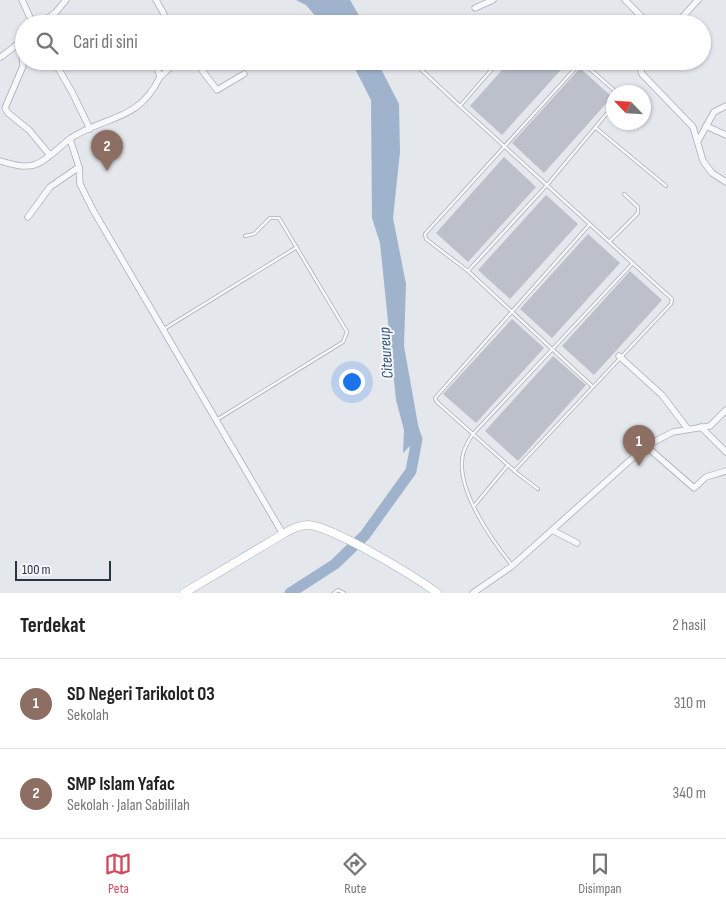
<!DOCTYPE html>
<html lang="id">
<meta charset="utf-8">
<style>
body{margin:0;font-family:"Sofia Sans Condensed",sans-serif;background:#f2f2f2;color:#222}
.compass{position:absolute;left:606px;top:85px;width:45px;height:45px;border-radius:50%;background:#fff;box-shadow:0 1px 4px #0004;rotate:295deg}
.scale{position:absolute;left:15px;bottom:12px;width:96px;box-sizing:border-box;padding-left:5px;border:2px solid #2b3445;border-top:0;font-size:14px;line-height:18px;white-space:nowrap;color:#2b3445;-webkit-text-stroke:4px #f4f6f9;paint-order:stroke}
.you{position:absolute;left:351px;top:381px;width:18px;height:18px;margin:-12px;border:4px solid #fff;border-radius:50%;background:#1a73e8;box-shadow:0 0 0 8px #1a73e833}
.badge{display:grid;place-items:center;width:32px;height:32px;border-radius:50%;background:#d1495b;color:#fff;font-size:16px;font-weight:700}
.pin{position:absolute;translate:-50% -41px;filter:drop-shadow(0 1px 2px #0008)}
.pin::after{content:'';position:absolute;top:26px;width:18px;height:15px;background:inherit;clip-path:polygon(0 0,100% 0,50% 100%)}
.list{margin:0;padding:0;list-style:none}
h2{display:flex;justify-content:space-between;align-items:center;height:65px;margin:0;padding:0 20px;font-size:21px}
h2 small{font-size:16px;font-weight:400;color:#767676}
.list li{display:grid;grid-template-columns:32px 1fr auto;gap:15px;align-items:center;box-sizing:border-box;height:90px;padding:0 20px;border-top:1px solid #e0e0e0}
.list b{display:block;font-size:19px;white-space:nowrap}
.list p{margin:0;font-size:16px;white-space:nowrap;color:#767676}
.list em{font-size:16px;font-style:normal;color:#767676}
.icon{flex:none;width:28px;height:28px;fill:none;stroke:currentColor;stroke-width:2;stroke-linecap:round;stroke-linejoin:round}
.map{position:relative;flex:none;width:726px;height:593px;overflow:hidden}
.search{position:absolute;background:#fff;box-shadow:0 1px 4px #0004;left:15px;right:15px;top:15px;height:55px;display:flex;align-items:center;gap:12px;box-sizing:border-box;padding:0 18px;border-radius:28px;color:#767676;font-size:19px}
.sheet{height:245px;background:#fff}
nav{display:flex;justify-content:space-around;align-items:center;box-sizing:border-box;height:70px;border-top:1px solid #e0e0e0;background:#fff;font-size:14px;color:#767676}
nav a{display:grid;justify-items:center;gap:2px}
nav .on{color:#d1495b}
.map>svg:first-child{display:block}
.water{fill:#9fb4cc}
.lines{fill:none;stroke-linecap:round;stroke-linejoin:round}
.river{stroke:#9fb4cc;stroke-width:11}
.building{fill:#bbc0ca}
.lane-casing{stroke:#a9aeb7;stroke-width:4}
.street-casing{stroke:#a9aeb7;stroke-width:7}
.secondary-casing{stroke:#a9aeb7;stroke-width:9}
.lane{stroke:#f7f8fa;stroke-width:2.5}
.street{stroke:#f7f8fa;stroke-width:5.5}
.secondary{stroke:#fff;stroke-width:8}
.labels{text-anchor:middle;stroke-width:4;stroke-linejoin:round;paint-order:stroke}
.water-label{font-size:16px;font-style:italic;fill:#34527a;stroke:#f4f6f9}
</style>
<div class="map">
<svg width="726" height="593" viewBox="0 0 726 593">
<rect width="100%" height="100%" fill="#e4e7ec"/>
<!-- water -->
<g class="water">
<polygon points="296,0 350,0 364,24 322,24 306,5"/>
<polygon points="351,61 377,61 399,104 400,152 393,218 406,284 404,346 420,436 403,453 404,430 396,400 380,243 372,218 371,100"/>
</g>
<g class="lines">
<!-- river -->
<polyline class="river" points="290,593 335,564 365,535 411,471 417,439 412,426"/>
</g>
<!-- building -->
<g class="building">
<polygon points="510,61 569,61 502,135 470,106"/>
<polygon points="580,68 612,97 544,173 512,143"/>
<polygon points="504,157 536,187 468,262 436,233"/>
<polygon points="546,195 578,224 510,299 478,270"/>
<polygon points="588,234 620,263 552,338 520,309"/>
<polygon points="630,271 662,300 594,375 562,346"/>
<polygon points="512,319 544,348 476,423 443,394"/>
<polygon points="553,356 586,385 518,461 485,431"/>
</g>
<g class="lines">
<!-- lane casing -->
<g class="lane-casing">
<g id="lane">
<polyline points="532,24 537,24"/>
<polyline points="412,61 460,106"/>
<polyline points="499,61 460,106 672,299 671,304 514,471"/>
<polyline points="581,61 616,92"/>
<polyline points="596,128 666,186"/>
<polyline points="610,241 638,213 638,207 624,194"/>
<polyline points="468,271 426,239 425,234 581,62"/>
<polyline points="164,329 297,247"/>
<polyline points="592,386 468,271 547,185 614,105"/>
<polyline points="218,419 343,342 347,332 279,218 270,218 254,234 245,236"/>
<polyline points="538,489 518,474 437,402 435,398 590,224"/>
<polyline points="474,506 508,465"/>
<path d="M511 564C491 539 455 488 463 454 465 446 469 440 473 434L633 263"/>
<polyline points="334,593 338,590 344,593"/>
</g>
</g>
<!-- street casing -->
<g class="street-casing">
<g id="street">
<polyline points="22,0 33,24"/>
<polyline points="156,0 164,14 162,24"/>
<polyline points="625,0 649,24"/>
<polyline points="475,8 493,0"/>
<polyline points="40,24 56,12 66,0"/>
<polyline points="676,24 698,0"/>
<polyline points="21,42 23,66 5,108 8,113 29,130 49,154"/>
<polyline points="1,57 23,40"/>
<polyline points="54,61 72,92 90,129"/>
<polyline points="195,61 217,90 244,74"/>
<polyline points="642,61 640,68 642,74 693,127 703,161 712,173 726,182"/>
<polyline points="160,77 177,61"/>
<polyline points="706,126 726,135"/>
<polyline points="70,139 79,167 80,184 93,210 283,534"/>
<polyline points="698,141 714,112 726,106"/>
<path d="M0 161C12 164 22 168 34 165 47 161 60 146 71 138 107 115 138 122 160 77L155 61"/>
<polyline points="28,217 50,187 79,167"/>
<polyline points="619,356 662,395 687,428"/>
<polyline points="701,427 726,452"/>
<polyline points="646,446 694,488 706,477 726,471"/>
<polyline points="552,530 577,543"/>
<polyline points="473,593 512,566 646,446 673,432 710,426 726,410"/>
</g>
</g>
<!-- secondary casing -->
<g class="secondary-casing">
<path id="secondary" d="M184 593 283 534C291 529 299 525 308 525 332 526 416 577 437 593"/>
</g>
<!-- lane -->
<use href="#lane" class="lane"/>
<!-- street -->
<use href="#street" class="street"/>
<!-- secondary -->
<use href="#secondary" class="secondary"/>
</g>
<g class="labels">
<!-- water labels -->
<g class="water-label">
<text transform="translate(385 353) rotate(-94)" y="6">Citeureup</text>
</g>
</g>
</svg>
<svg class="compass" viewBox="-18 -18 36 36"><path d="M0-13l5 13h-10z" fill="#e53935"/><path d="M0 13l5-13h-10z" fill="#767676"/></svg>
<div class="scale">100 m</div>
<div class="you"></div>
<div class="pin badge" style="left:639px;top:466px;background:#8d6e63">1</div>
<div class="pin badge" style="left:107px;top:171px;background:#8d6e63">2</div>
<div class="search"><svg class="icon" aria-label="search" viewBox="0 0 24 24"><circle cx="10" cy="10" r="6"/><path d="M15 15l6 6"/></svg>Cari di sini</div>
</div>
<section class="sheet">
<h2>Terdekat<small>2 hasil</small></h2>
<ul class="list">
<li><span class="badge" style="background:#8d6e63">1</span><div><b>SD Negeri Tarikolot 03</b><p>Sekolah</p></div><em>310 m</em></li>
<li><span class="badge" style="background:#8d6e63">2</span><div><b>SMP Islam Yafac</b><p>Sekolah · Jalan Sabililah</p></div><em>340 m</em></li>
</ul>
</section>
<nav>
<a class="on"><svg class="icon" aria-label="map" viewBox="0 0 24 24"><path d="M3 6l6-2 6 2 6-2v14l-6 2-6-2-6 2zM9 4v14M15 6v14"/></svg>Peta</a>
<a><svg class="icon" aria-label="directions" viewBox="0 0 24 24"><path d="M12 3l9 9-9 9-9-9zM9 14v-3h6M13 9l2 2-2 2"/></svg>Rute</a>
<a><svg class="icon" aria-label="saved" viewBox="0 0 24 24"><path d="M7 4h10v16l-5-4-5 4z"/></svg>Disimpan</a>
</nav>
